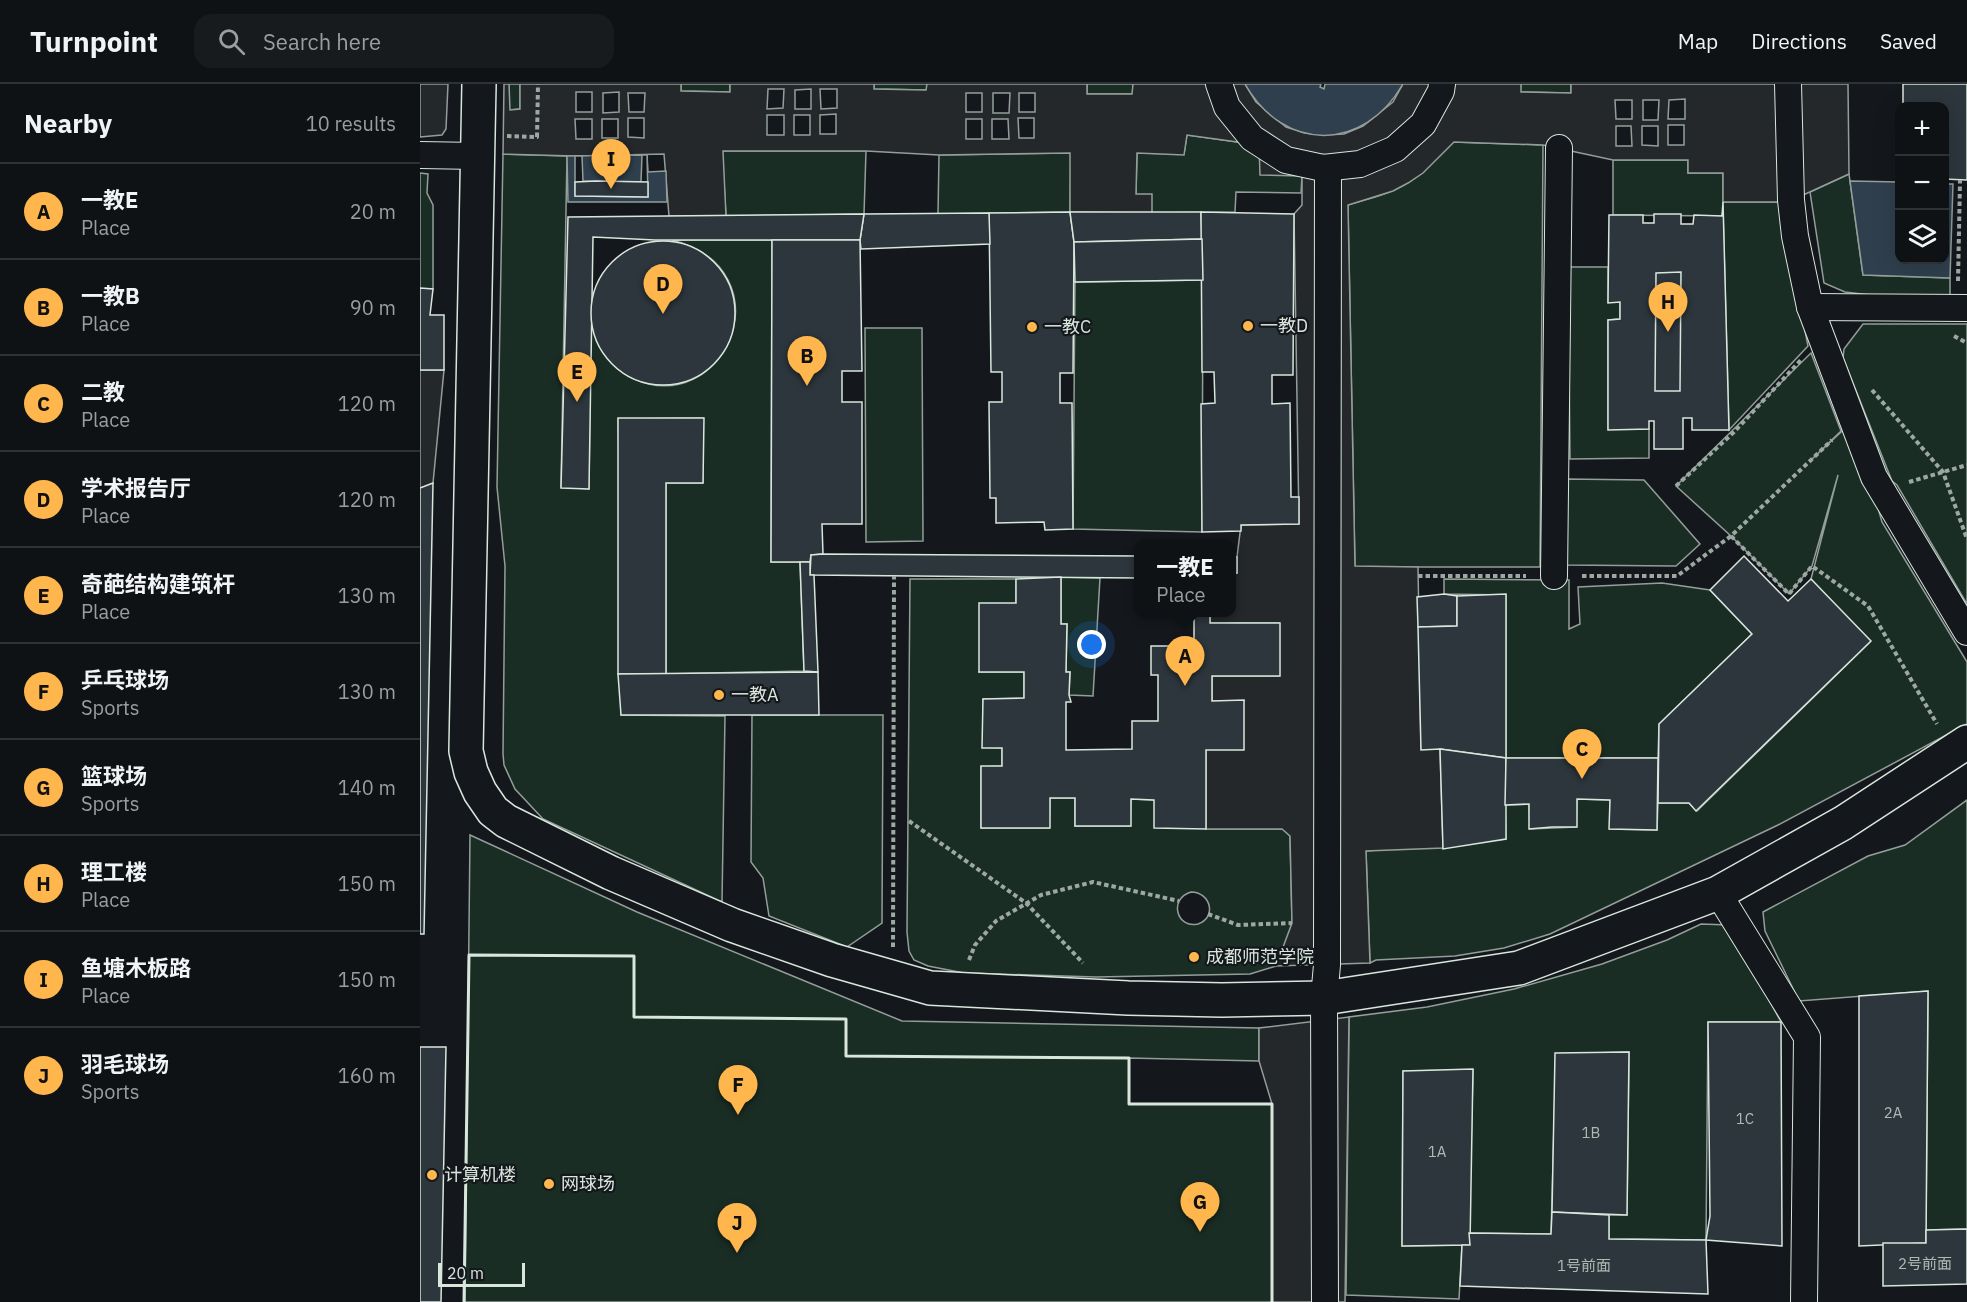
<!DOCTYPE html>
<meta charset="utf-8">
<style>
body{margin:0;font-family:"IBM Plex Sans","Noto Sans SC",sans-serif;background:#181b1e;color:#f1f3f6}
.controls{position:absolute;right:18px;top:18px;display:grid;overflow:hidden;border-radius:12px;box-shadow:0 6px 24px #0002}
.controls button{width:54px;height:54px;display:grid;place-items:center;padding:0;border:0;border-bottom:2px solid #2f3234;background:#0f1215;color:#f1f3f6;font:30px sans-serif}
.scale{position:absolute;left:18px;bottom:15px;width:87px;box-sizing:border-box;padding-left:6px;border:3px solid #d8e6dc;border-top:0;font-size:16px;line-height:21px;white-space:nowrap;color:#d8e6dc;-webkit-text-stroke:4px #14181c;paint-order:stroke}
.you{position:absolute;left:672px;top:561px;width:21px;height:21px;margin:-15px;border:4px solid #fff;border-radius:50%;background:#1a73e8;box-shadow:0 0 0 9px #1a73e833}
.badge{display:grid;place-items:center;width:39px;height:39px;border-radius:50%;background:#ffb74d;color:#111;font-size:20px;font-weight:700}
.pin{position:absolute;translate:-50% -50px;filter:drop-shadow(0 2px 3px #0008)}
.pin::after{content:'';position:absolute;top:32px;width:21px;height:18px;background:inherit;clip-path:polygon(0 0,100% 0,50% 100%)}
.popup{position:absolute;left:714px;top:455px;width:102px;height:78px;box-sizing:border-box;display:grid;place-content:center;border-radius:12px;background:#0f1215;filter:drop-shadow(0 2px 4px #0005);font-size:20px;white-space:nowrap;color:#9b9ea0}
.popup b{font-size:22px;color:#f1f3f6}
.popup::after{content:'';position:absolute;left:50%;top:100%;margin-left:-12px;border:12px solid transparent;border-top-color:#0f1215}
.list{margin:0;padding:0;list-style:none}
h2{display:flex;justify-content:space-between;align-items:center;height:78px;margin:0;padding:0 24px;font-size:26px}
h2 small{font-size:20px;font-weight:400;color:#9b9ea0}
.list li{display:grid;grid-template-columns:39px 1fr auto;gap:18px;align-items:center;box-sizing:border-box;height:96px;padding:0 24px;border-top:2px solid #2f3234}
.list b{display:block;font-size:22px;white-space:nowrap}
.list p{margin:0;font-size:20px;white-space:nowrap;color:#9b9ea0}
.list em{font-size:20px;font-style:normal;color:#9b9ea0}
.icon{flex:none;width:33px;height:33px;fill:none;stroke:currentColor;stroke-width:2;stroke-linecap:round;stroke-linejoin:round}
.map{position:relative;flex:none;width:1547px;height:1218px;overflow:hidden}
header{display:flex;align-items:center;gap:36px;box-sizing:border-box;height:84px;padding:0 30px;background:#0f1215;border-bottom:2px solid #2f3234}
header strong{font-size:28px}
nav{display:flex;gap:33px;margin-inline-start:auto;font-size:21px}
.search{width:420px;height:54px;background:#181b1e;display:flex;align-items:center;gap:15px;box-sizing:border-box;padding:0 21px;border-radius:18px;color:#9b9ea0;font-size:22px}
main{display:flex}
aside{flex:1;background:#0f1215}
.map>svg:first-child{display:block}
.green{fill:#1a2d24;stroke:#939e99;stroke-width:1.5;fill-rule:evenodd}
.parking{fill:#24282b;stroke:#939e99;stroke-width:1.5;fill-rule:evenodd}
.water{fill:#2f3f4d;stroke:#939e99;stroke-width:1.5}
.pier{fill:#14181c;stroke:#939e99;stroke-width:1.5}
.building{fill:#2c363c;stroke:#d8e6dc;stroke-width:1.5}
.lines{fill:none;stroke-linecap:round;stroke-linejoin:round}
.street-casing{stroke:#d8e6dc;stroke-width:28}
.secondary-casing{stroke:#d8e6dc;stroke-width:36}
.path{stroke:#9da8a2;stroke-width:4;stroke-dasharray:4.5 3;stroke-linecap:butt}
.street{stroke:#14181c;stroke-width:26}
.secondary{stroke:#14181c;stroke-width:33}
.wall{stroke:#d8e6dc;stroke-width:3}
.poi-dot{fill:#ffb74d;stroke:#14181c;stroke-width:2}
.labels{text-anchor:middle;stroke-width:4.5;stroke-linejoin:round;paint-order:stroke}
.number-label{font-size:15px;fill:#adbab4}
.poi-label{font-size:18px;fill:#d8e6dc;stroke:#14181c;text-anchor:start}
</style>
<header>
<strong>Turnpoint</strong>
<div class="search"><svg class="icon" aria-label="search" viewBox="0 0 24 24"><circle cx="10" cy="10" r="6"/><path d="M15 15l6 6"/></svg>Search here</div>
<nav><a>Map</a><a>Directions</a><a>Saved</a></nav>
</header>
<main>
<aside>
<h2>Nearby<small>10 results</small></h2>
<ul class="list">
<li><span class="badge">A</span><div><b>一教E</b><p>Place</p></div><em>20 m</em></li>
<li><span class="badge">B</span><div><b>一教B</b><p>Place</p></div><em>90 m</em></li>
<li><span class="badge">C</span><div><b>二教</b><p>Place</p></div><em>120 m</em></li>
<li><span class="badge">D</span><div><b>学术报告厅</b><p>Place</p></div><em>120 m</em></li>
<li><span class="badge">E</span><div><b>奇葩结构建筑杆</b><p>Place</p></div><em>130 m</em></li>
<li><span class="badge">F</span><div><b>乒乓球场</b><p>Sports</p></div><em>130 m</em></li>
<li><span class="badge">G</span><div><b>篮球场</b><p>Sports</p></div><em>140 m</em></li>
<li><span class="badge">H</span><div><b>理工楼</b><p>Place</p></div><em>150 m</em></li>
<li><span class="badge">I</span><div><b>鱼塘木板路</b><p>Place</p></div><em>150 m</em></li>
<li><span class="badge">J</span><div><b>羽毛球场</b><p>Sports</p></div><em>160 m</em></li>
</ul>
</aside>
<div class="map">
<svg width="1547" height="1218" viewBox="0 0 1547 1218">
<rect width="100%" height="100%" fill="#14181c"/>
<!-- green -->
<g class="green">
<polygon points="89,0 100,0 100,25 89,26"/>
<polygon points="261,0 310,0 310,8 261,7"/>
<polygon points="454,0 507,0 507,6 454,5"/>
<rect x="667" y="0" width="46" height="10"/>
<polygon points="1101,0 1151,0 1151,9 1100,8"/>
<polygon points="767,51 839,61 882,92 881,109 816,108 815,128 732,129 716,110 717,69 764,70"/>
<path d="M1033 58 1123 61 1120 483H935L928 121C943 116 959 113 974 106 998 96 1015 76 1033 58Z"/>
<polygon points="302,67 446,67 444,130 306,132"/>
<polygon points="651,69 650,128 518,130 519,71"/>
<path d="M83 70 147 72 141 403 169 405 171 232C175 259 186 282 212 294 305 337 369 186 252 156H352L351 478H380L384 587 246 590V399H283V334L198 335 202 483 201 631 305 632 302 818 123 735 95 705 84 681 83 670 85 482 77 403Z"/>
<polygon points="1193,76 1268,76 1268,89 1303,89 1303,118 1368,118 1375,195 1388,262 1309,346 1303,126 1302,132 1193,131"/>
<polygon points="0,89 8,90 7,109 13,121 13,205 0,205"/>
<polygon points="1429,90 1443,191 1530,194 1530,212 1458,212 1425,208 1404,199 1390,108"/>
<polygon points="1148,183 1188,183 1188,218 1200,218 1200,235 1188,236 1188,345 1229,345 1229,374 1150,375"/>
<polygon points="783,196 782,448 653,445 655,198"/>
<polygon points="1443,240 1547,240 1547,520 1477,401 1472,397 1423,274 1424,265"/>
<polygon points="445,244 502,244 503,457 446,458"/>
<polygon points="1391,269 1421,347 1391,376 1433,337 1462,438 1547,578 1547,640 1358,741 1130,850 1084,864 1035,872 956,876 950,879 946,767 1086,755 1085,721 1109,720 1110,745 1156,743 1157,715 1190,716 1190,745 1237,746 1238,719 1269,719 1277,727 1450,558 1391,495 1418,391 1392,482 1369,510 1311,452 1256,402"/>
<polygon points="1146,395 1224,396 1280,460 1256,482 1145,481"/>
<polygon points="641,493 680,494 673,612 649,611 650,588 646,588 647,540 641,540"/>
<path d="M490 495H596V519L559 588H604V614L563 615V663L582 664V682L561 683V744H629L630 714H655V742H710L711 715 734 716 786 745H863L870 752 872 839 864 876 856 882 830 890 676 893 544 889 508 882 494 876 489 867 487 848ZM771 808C791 808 797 834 778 840 757 845 748 815 771 808Z"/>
<polygon points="1024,495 1149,496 1149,545 1160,540 1158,503 1242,499 1290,506 1332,550 1239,640 1238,674 1086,674 1086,511 1024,510"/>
<polygon points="332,631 463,631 462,839 427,863 349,832 343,794 331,778"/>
<polygon points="1547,716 1547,1145 1506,1146 1508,907 1379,917 1345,847 1343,828 1448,772 1485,761"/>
<polygon points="50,751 217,828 482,937 839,944 839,977 709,974 709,1020 852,1020 852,1218 45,1218"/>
<polygon points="1281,840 1309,841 1361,938 1288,938 1286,1156 1189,1155 1189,1131 1207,1131 1209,968 1136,970 1131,1150 1049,1149 1053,986 983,987 982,1162 1042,1161 1039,1215 926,1211 929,933 1007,923 1094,905 1182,880 1247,856"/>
</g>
<!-- parking -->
<g class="parking">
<polygon points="0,0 28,0 26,45 22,51 0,53"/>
<path d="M84 0H89L90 26 100 25V0H261V7L310 8V0H454V5L506 6 507 0H667V10H712L713 0H825L836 18 866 43 885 49 905 51 924 50 943 42 973 18 983 0H1101V8L1151 9V0H1428L1429 90 1368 118H1303V89H1268V76H1193L1123 61 1034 58 1003 89 988 99 973 107 928 121 935 482 998 483 1001 665H1020L1023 764 946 767 950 879 856 882 872 839 870 752 862 745H786V666L824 617H792V592H859V539H790V529L812 528V489H817V473L821 441 879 440 874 130 882 121V92L840 91 839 61 767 51 764 71 717 69 716 110H732V129L650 128V69L519 71 446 67H303L306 132H249L244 70 155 72 83 70ZM348 5H364L363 24 347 25ZM391 5V25H375V6ZM400 5H417V24L401 25ZM156 8H172V28H156ZM199 8V28L183 29V9ZM208 9H225L224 28H209ZM546 9H562V28H546ZM573 9H590L589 29H573ZM599 9H615V28H599ZM1265 15V35H1248L1249 16ZM1195 16H1212V35H1196ZM1223 16H1239L1238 36H1223ZM416 30V50H400V31ZM347 31H364V51H347ZM374 31H390V51H374ZM208 34H224V54L208 53ZM598 34H614V54H599ZM155 35H172V55H156ZM182 35H198V54H182ZM546 35H562V55H546ZM572 35H588L589 55H572ZM1248 41H1264V61H1248ZM1196 42H1211L1212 62H1196ZM1222 42H1238V62L1222 61Z"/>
<polygon points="0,286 24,286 13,399 0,404"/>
<polygon points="929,933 925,1218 852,1218 852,1020 839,977 839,944"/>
</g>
<!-- water -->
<g class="water">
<path d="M825 0H901L900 3 904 5 905 0H983C944 68 864 69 825 0Z"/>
<polygon points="227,71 228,88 246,87 247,118 148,118 147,72"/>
<polygon points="1430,97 1479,98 1480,176 1524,176 1525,100 1533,100 1530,194 1443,191"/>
</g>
<!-- pier -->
<polygon class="pier" points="222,71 227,71 228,113 155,112 155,72 162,72 163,97 221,98"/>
<!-- building -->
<g class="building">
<polygon points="1483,0 1547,0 1547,96 1524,95 1524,22 1483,22"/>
<polygon points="177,97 228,98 228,113 155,112 155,98"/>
<polygon points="1303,118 1309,346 1272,346 1272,334 1263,334 1263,365 1234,365 1234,337 1229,337 1229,345 1188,346 1188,236 1200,235 1200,218 1188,219 1189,131 1223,131 1223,139 1234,139 1234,130 1261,130 1261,140 1273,140 1274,131 1302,132"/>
<polygon points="650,128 654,158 653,289 640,289 640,319 652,319 653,445 625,446 624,438 576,439 576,414 570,414 569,318 582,318 582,288 571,288 569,129"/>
<polygon points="650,128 781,128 782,155 654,158"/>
<polygon points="781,128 874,130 873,291 852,291 852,320 870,319 871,413 879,413 879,440 821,441 821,447 782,448 781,320 795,319 794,288 782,288"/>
<polygon points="569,129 570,160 441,165 440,156 444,130"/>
<polygon points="444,130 440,156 235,156 173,153 169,405 141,404 148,133"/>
<polygon points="782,155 783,196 655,198 654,158"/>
<polygon points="352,156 440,156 442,287 422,287 422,318 442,318 442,440 402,440 403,470 391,471 390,478 351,478"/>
<circle cx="243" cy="229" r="72"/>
<polygon points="1261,188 1260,307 1235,307 1236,189"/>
<polygon points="0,204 13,205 10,231 24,231 24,286 0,286"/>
<polygon points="198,334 284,334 283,399 246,399 246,590 198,590"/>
<polygon points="13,399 4,850 0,850 0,404"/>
<polygon points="403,470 718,472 718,494 390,491 391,471"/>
<polygon points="1324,472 1368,517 1391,495 1451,557 1276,727 1269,719 1238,719 1239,640 1332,550 1290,506"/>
<rect x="812" y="473" width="5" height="16"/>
<polygon points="380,478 390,478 390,491 394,491 398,588 384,587"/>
<polygon points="641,493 641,540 647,540 646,588 650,588 649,611 651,618 646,618 646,666 712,665 712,637 738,637 738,591 731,591 731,562 774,562 774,528 790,528 790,539 860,539 860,592 792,592 792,617 824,616 824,666 786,666 786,745 734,744 734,716 711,715 711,742 655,742 655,714 630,714 630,744 561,744 561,682 582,682 582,664 562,664 563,615 604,614 604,588 559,588 559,519 596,519 596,495"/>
<polygon points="1024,510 1037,512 1037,542 998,543 997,513"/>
<polygon points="1086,510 1086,674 1020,665 1001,666 998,543 1037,542 1037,512"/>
<polygon points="398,588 399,631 201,631 198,590"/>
<polygon points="1020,665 1086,674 1086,755 1023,765"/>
<polygon points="1086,674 1238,674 1237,746 1189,745 1190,716 1157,715 1157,743 1132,743 1109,745 1109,720 1085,721"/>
<polygon points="1508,907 1506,1159 1439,1162 1439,912"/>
<polygon points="1288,938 1361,938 1362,1162 1286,1156 1290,1132"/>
<polygon points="0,963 26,963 21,1218 0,1218"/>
<polygon points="1209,968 1207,1131 1132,1128 1135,969"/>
<polygon points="1053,985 1050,1161 982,1162 983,987"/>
<polygon points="1132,1128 1189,1131 1189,1155 1286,1156 1288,1210 1040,1202 1042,1161 1050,1161 1049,1149 1131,1150"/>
<polygon points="1547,1145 1547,1200 1463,1202 1463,1159 1506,1159 1506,1146"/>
</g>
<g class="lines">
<!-- street casing -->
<g class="street-casing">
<g id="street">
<polyline points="799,0 807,23 832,54 866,76 903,84 940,80 975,65 1003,40 1021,7 1022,0"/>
<polyline points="1368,0 1371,116 1375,152 1390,223 1454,393 1547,548"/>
<polyline points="0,71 57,72"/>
<polyline points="1390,223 1547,224"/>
<polyline points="1134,492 1139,64"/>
<polyline points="1298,809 1387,953 1384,1218"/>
<polyline points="905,1218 904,914 907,881 908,84"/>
</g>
</g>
<!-- secondary casing -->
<g class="secondary-casing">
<polyline id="secondary" points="59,0 46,667 51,688 60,708 73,727 86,737 191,789 312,841 412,876 510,904 708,914 802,916 904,914 1099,884 1298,809 1423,739 1547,658"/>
</g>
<!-- path -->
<g class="path">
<polyline points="87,52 117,53 118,0"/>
<polyline points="1538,197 1540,96"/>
<polyline points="1534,252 1547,259"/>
<polyline points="1452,306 1523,388 1547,455"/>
<polyline points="1489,398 1547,381"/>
<polyline points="1256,402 1314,348 1381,276"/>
<polyline points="1311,452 1369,510 1392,482 1448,522 1517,640"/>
<polyline points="998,492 1106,492"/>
<polyline points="1162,492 1257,492 1311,452 1412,356"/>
<polyline points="489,737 606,819 663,879"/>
<polyline points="788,830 818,841 872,839"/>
<polyline points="473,863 474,492"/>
<polyline points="549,876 555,861 576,837 621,811 673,798 759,817"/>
</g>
<!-- street -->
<use href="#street" class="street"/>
<!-- secondary -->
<use href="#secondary" class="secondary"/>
<!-- wall -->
<polyline class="wall" points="44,1218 49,871 214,872 214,933 426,935 426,972 709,974 709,1020 852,1020 852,1218"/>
</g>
<!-- markers -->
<g class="poi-dot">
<circle cx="828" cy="242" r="6"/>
<circle cx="612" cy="243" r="6"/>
<circle cx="299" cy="611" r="6"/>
<circle cx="774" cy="873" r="6"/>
<circle cx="12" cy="1091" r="6"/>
<circle cx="129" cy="1100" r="6"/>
</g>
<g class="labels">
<!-- number labels -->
<g class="number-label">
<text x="1473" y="1034">2A</text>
<text x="1325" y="1040">1C</text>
<text x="1171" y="1054">1B</text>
<text x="1017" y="1073">1A</text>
<text x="1505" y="1185">2号前面</text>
<text x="1164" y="1187">1号前面</text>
</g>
<!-- poi labels -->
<g class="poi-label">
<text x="840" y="248">一教D</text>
<text x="624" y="249">一教C</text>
<text x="311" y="617">一教A</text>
<text x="786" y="879">成都师范学院</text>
<text x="24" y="1097">计算机楼</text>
<text x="141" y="1106">网球场</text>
</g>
</g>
</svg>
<div class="controls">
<button>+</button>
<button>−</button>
<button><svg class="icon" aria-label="layers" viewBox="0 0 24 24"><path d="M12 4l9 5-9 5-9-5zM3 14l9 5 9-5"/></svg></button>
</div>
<div class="scale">20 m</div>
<div class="you"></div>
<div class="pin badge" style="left:765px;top:602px">A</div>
<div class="popup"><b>一教E</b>Place</div>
<div class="pin badge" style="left:387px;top:302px">B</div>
<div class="pin badge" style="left:1162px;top:695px">C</div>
<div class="pin badge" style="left:243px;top:230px">D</div>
<div class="pin badge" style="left:157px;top:318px">E</div>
<div class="pin badge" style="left:318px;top:1031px">F</div>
<div class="pin badge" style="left:780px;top:1148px">G</div>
<div class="pin badge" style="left:1248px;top:248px">H</div>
<div class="pin badge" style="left:191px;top:105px">I</div>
<div class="pin badge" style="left:317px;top:1169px">J</div>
</div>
</main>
